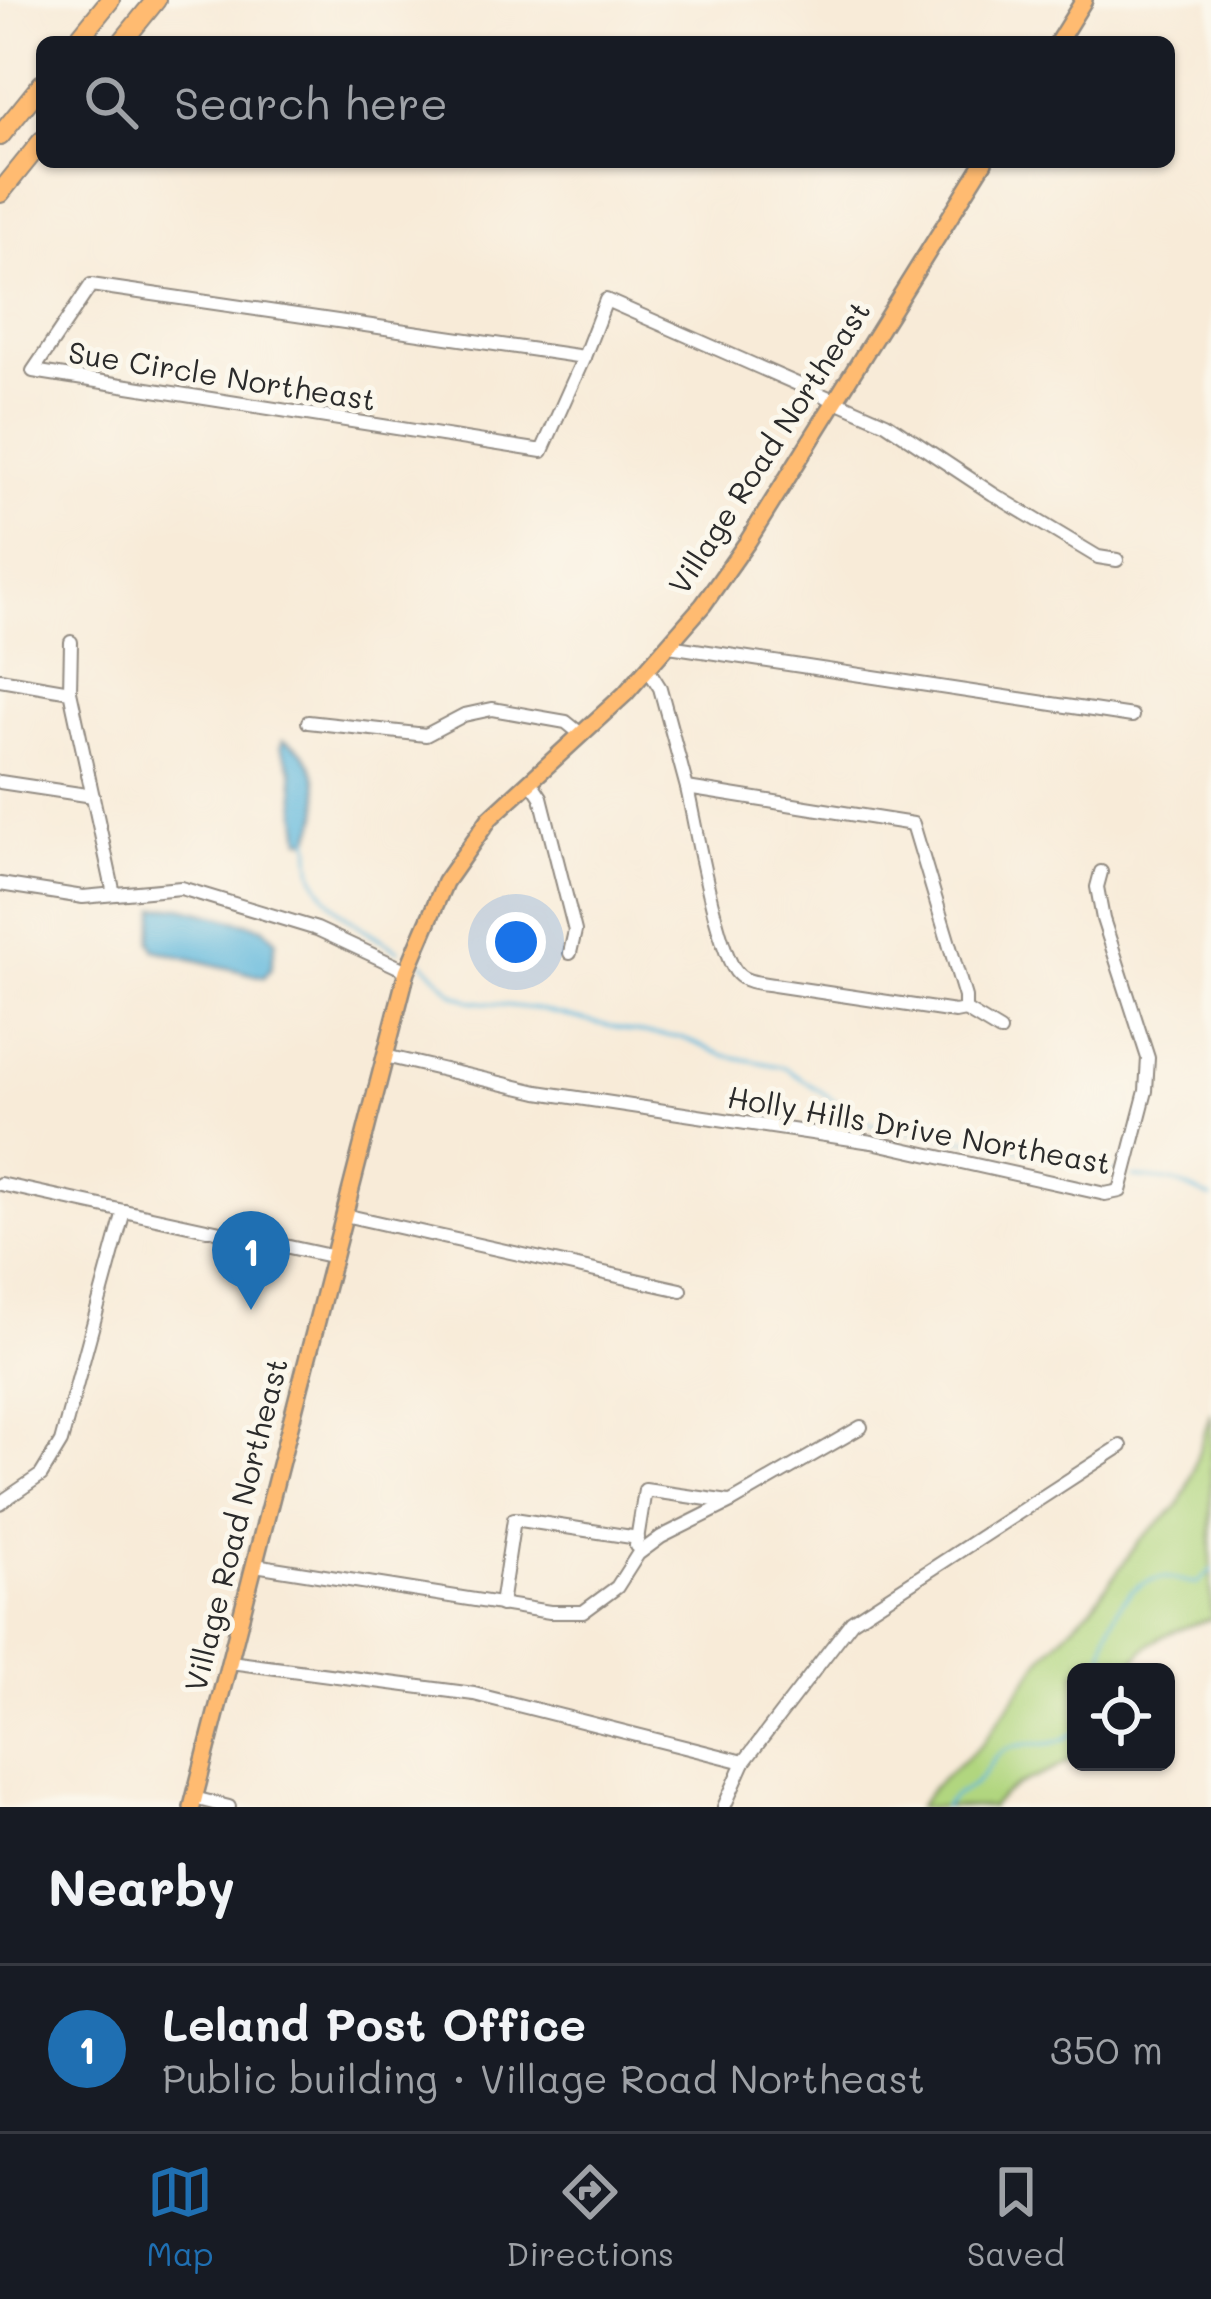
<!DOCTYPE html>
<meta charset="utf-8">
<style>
body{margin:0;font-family:Mali,sans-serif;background:#20242c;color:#f1f3f6}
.controls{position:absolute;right:36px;bottom:36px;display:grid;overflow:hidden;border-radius:18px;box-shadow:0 3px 9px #0004}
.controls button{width:108px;height:108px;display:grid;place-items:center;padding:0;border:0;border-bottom:3px solid #363941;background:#171b24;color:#f1f3f6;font:60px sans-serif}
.you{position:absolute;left:516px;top:942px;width:42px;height:42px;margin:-30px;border:9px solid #fff;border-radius:50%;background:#1a73e8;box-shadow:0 0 0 18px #1a73e833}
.badge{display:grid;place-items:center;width:78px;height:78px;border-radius:50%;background:#1f6fb2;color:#fff;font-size:39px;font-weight:700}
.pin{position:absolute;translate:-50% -99px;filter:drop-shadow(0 3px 6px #0008)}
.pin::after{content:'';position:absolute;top:63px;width:42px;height:36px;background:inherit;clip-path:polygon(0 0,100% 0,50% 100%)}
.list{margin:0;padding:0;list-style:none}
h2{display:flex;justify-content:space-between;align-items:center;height:156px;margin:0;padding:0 48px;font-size:51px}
h2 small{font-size:39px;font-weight:400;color:#9ea1a6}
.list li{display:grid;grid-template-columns:78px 1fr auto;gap:36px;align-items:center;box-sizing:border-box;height:168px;padding:0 48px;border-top:3px solid #363941}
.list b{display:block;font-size:45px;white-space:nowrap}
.list p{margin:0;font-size:39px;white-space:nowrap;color:#9ea1a6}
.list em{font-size:39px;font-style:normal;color:#9ea1a6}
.icon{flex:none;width:66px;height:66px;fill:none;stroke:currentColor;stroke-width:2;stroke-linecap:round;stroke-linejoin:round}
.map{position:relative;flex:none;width:1211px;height:1807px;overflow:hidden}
.search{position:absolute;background:#171b24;box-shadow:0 3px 9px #0004;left:36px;right:36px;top:36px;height:132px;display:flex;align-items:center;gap:30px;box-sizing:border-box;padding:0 42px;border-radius:18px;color:#9ea1a6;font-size:45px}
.sheet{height:324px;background:#171b24}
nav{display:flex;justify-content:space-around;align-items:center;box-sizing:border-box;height:168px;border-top:3px solid #363941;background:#171b24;font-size:33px;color:#9ea1a6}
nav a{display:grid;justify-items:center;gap:6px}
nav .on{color:#1f6fb2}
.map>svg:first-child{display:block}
.green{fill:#b1d67f;stroke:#6e8055;stroke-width:3}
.water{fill:#5fb7dc;stroke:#457184;stroke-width:3}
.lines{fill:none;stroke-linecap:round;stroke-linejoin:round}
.stream{stroke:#5fb7dc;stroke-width:3}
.minor-casing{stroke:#928b82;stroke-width:16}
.major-casing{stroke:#928b82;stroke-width:20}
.highway-casing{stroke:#928b82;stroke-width:22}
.minor{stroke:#fff;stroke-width:12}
.major{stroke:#ffbb71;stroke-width:15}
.highway{stroke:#ffbb71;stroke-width:18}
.labels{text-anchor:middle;stroke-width:10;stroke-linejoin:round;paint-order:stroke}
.street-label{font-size:30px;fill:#2b2b2b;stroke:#fbf7ec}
</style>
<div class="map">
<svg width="1211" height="1807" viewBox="0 0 1211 1807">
<rect width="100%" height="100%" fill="#fbf7ec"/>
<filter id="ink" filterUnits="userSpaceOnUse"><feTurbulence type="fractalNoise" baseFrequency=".00833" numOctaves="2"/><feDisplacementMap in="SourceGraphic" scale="24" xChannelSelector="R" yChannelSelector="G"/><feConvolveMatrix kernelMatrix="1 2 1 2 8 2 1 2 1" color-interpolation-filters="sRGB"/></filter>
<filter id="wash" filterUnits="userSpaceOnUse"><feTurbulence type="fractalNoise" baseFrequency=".004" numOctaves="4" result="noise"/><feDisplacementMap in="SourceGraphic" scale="48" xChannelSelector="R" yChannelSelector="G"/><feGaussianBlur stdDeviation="2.7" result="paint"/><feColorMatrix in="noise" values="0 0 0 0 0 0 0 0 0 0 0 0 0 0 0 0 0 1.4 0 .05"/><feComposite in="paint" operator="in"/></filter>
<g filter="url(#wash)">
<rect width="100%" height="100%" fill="#f8ebd8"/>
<!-- green -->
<path class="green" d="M1211 1412V1619C1180 1629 1141 1637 1131 1672H1076V1756C1048 1778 1019 1776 991 1807H918L933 1787 982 1744 1046 1653 1094 1604 1138 1543 1178 1506 1187 1489Z"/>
<!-- water -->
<g class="water">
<path d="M283 740C319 751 329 808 309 839H301L292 770 281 746Z"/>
<polygon points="181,907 263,927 276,940 271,968 264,977 155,950 151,941 156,908"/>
</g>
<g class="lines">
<!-- stream -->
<g class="stream">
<path d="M309 837C312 849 310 864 314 875 326 910 370 932 398 950"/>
<polyline points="423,962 454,994 471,1001 536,1009 630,1031 683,1038 723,1055 784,1067 867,1122 890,1130 1006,1145 1060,1162 1119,1173"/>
<polyline points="1133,1177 1172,1181 1211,1198"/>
<path d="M1103 1672C1102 1638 1117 1584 1160 1578 1172 1576 1185 1584 1198 1583L1211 1570"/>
<path d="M944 1807C952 1794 963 1793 975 1783 988 1773 992 1754 1010 1748 1039 1738 1045 1753 1076 1732"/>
</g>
</g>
</g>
<g filter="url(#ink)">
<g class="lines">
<!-- minor casing -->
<g class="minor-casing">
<g id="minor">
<polygon points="91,285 584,357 542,451 33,371"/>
<polyline points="584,357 606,300 886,423 993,494 1098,557 1117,560"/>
<polyline points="71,642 70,691 114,894"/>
<polyline points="669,646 1132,716"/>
<polyline points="648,669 660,688 687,788"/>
<polyline points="0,679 70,691"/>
<polyline points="308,722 426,735 464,715 492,709 566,722 582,735"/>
<polyline points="0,782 93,796"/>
<polyline points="531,782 541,797 575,931 570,953"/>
<path d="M687 788 913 824 965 997V1010L955 1012 774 985C763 983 746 983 738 974 717 953 695 823 687 788Z"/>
<polyline points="0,884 83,897 181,888 317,929 407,971"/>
<polyline points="965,1010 1000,1031"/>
<polyline points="385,1056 538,1092 872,1142 1105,1194 1120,1191 1146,1091 1148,1058 1103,919 1097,887 1101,872"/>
<polyline points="0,1184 335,1257"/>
<polyline points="344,1215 681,1290"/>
<polyline points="0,1503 41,1475 61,1442 124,1211"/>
<polyline points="636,1546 645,1490 729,1502"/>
<polyline points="255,1565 550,1612 583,1612 617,1587 638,1554 661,1537 731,1502 861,1427"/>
<polyline points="501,1605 514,1519 638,1538"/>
<polyline points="230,1662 474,1694 744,1762"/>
<polyline points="194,1798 229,1807"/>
<polyline points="724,1807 744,1762 852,1621 1121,1446"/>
</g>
</g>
<!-- major casing -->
<g class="major-casing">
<g id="major">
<polyline points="1058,42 1084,0"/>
<polyline points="192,1807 407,971 445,882 490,818 625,694 703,605 748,541 984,162"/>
</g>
</g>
<!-- highway casing -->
<g class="highway-casing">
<g id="highway">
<polyline points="76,42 110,0"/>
<polyline points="122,42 156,0"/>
<polyline points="0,136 42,84"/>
<polyline points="0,193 42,141"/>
</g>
</g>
<!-- minor -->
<use href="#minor" class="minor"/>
<!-- major -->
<use href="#major" class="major"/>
<!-- highway -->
<use href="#highway" class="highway"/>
</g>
</g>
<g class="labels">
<!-- street labels -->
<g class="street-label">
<text transform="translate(222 377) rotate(9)" y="10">Sue Circle Northeast</text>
<text transform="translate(770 448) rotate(-57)" y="10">Village Road Northeast</text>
<text transform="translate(919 1131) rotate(10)" y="10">Holly Hills Drive Northeast</text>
<text transform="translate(237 1525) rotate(-76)" y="10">Village Road Northeast</text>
</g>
</g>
</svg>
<div class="controls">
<button><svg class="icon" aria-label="locate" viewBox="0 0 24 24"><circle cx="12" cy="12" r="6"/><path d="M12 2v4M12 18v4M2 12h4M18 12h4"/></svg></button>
</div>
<div class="you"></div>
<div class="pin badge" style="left:251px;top:1310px">1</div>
<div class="search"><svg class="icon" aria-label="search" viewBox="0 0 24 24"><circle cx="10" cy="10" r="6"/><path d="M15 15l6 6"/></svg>Search here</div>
</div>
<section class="sheet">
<h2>Nearby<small></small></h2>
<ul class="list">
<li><span class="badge">1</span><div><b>Leland Post Office</b><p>Public building · Village Road Northeast</p></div><em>350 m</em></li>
</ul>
</section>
<nav>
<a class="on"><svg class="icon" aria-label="map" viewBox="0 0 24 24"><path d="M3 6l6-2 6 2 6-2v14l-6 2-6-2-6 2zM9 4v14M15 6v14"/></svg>Map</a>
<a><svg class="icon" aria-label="directions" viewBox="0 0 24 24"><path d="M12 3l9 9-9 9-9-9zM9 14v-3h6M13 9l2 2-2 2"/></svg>Directions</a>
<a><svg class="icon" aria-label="saved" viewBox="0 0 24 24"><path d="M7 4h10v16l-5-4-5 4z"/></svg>Saved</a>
</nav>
